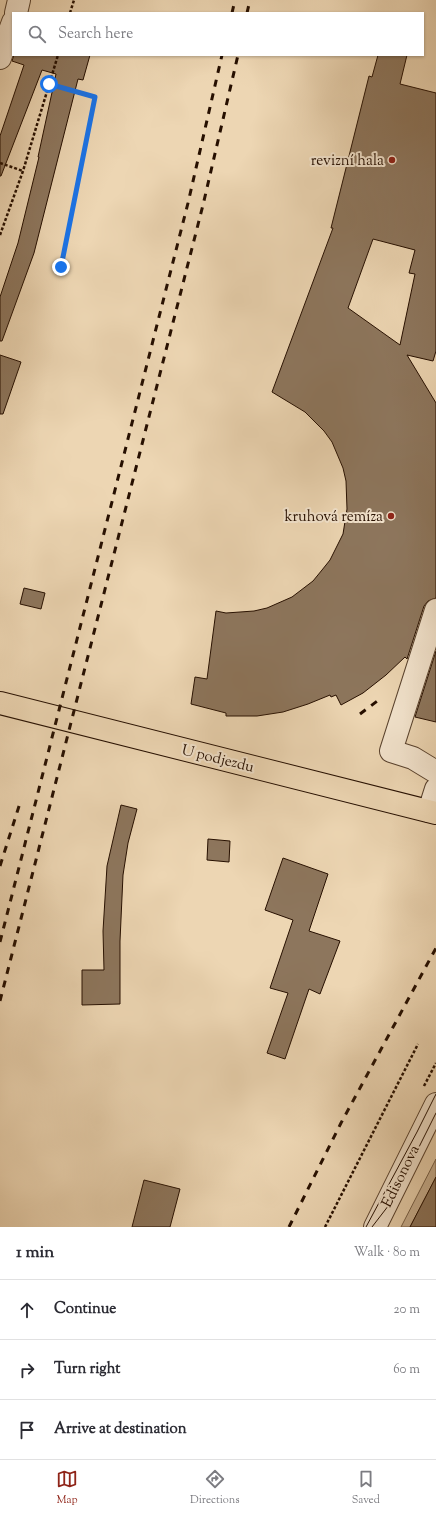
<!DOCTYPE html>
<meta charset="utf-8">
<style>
body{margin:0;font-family:"Sorts Mill Goudy",serif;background:#f2f2f3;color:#2b2b33}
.stop{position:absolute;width:12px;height:12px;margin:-9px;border:3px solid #1a73e8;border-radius:50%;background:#fff}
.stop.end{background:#1a73e8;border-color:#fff;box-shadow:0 1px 4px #0008}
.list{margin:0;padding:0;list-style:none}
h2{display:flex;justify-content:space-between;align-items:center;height:52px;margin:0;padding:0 16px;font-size:17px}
h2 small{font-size:13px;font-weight:400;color:#7c7c81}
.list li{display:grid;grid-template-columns:26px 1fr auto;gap:12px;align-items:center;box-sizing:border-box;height:60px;padding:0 16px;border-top:1px solid #e1e1e2}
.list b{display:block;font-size:15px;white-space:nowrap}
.list em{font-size:13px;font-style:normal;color:#7c7c81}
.icon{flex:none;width:22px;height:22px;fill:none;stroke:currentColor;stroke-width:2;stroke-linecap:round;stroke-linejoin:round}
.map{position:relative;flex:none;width:436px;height:1227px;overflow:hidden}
.search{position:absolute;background:#fff;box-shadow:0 1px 3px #0004;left:12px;right:12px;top:12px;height:44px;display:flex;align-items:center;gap:10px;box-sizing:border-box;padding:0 14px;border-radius:0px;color:#7c7c81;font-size:15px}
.sheet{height:232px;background:#fff}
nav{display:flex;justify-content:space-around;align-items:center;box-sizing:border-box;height:56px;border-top:1px solid #e1e1e2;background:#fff;font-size:11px;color:#7c7c81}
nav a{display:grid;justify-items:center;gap:2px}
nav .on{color:#8f2418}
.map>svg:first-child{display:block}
.green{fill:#cbb495;stroke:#78624a}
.building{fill:#8d765d;stroke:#260f00;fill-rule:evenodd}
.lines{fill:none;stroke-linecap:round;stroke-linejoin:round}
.minor-casing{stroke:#58412d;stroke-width:24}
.major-casing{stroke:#260f00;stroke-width:24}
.path{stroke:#260f00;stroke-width:2.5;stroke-dasharray:3 2;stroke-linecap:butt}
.minor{stroke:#f3e4ce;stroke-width:22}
.major{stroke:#edd6b3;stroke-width:22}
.tram{stroke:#260f00;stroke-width:1}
.rail{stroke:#260f00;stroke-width:3;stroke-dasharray:7 7;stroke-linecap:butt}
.route{stroke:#1a73e8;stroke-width:5}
.poi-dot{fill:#8f2418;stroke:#f3e4ce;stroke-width:1.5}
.labels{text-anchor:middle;stroke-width:4;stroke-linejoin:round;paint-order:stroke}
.poi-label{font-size:15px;fill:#260f00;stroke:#f3e4ce;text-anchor:end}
.street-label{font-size:15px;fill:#260f00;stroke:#f3e4ce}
</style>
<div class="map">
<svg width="436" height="1227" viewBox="0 0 436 1227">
<rect width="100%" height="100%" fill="#edd6b3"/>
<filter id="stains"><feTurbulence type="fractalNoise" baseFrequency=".005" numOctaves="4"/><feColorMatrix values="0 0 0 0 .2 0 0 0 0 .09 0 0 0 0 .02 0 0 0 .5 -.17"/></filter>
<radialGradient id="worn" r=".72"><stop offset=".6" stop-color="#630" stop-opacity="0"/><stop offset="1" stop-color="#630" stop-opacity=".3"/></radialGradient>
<!-- green -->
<polygon class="green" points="436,1159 436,1177 410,1227 401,1227"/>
<!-- building -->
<g class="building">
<polygon points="14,55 90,55 83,80 78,79 34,253 2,341 0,341 0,297 18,243 39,157 38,157 56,74 42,70 1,176 0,176 0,136 24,65 12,61"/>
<path d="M378 55H407L400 84 436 93V351L433 361 407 355 436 403V598L428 601 424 606 407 659 405 657 386 675 363 693 341 705 336 695 331 697 330 695 308 704 283 712 257 716H226V713L191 704 195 677 207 679 216 611 226 613 254 611 267 608 292 597 313 581 322 570 330 560 343 534 347 509 346 481 343 468 332 442 324 431 305 412 272 392 333 228H331L369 76 372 77ZM373 239 415 250 409 273 415 274 400 345 348 308Z"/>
<polygon points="0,355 21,362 3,414 0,414"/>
<polygon points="24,588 45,593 41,609 20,604"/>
<polygon points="436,651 436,722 415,717"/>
<polygon points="121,805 137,809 128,843 123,875 120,941 120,1004 82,1005 82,970 104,970 103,931 107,866"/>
<polygon points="208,839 230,841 229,862 207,860"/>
<polygon points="283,858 328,874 309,931 340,941 320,994 309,989 285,1059 267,1053 288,993 270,988 293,920 265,910"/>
<polygon points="436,1177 436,1227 410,1227"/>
<polygon points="144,1180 180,1189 170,1227 132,1227"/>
</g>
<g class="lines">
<!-- minor casing -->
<g class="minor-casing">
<g id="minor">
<polyline points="16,13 19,0"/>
<polyline points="0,58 13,22"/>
<polyline points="436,610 391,751 413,758 436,772"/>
<polyline points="429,811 436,789"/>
<polyline points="375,1227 436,1104"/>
</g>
</g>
<!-- major casing -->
<g class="major-casing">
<polyline id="major" points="0,703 436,813"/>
</g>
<!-- path -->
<g class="path">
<polyline points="70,13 74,0"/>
<polyline points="49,84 95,97 61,267"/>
<polyline points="0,163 23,171"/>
<polyline points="0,235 23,171 58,55"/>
<polyline points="424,1086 436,1063"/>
<polyline points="325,1227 418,1044"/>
</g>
<!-- minor -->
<use href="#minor" class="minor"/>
<!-- major -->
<use href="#major" class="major"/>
<!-- tram -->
<g class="tram">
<polyline points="366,1227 417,1132 436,1094"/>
<polyline points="372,1227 392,1201 436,1113"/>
</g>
<!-- rail -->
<g class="rail">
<polyline points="232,13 235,0"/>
<polyline points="247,13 250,0"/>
<polyline points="360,714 380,699"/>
<polyline points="0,866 20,803"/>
<polyline points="0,942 188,203 222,55"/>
<polyline points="0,1001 203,205 238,55"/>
<polyline points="289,1227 341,1123 436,948"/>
</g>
</g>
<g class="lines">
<!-- route -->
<polyline class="route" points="49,84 95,97 61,267"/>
</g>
<!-- markers -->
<g class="poi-dot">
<circle cx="392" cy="160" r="4"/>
<circle cx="391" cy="516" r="4"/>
</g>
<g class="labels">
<!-- poi labels -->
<g class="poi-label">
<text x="384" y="165">revizní hala</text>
<text x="383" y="521">kruhová remíza</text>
</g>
<!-- street labels -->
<g class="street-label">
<text transform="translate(218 758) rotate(14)" y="5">U podjezdu</text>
<text transform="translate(400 1176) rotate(-64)" y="5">Edisonova</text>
</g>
</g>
<rect width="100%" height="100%" filter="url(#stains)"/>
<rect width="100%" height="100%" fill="url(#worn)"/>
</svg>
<div class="stop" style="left:49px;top:84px"></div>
<div class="stop end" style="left:61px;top:267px"></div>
<div class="search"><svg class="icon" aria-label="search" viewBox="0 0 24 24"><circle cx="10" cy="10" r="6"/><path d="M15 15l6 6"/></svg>Search here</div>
</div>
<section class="sheet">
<h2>1 min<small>Walk · 80 m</small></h2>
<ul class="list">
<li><svg class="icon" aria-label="ahead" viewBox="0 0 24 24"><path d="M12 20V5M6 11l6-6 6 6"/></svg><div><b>Continue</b></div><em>20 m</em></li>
<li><svg class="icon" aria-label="right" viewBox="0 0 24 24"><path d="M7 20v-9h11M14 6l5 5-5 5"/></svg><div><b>Turn right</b></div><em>60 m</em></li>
<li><svg class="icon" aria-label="arrive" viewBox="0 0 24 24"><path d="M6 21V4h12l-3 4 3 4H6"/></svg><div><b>Arrive at destination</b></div></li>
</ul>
</section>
<nav>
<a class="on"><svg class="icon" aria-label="map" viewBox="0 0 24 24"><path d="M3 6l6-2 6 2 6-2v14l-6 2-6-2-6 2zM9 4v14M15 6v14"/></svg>Map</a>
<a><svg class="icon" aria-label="directions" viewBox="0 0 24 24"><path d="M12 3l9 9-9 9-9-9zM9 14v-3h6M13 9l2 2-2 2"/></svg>Directions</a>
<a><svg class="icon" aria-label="saved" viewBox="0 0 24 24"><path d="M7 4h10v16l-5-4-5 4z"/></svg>Saved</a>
</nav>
